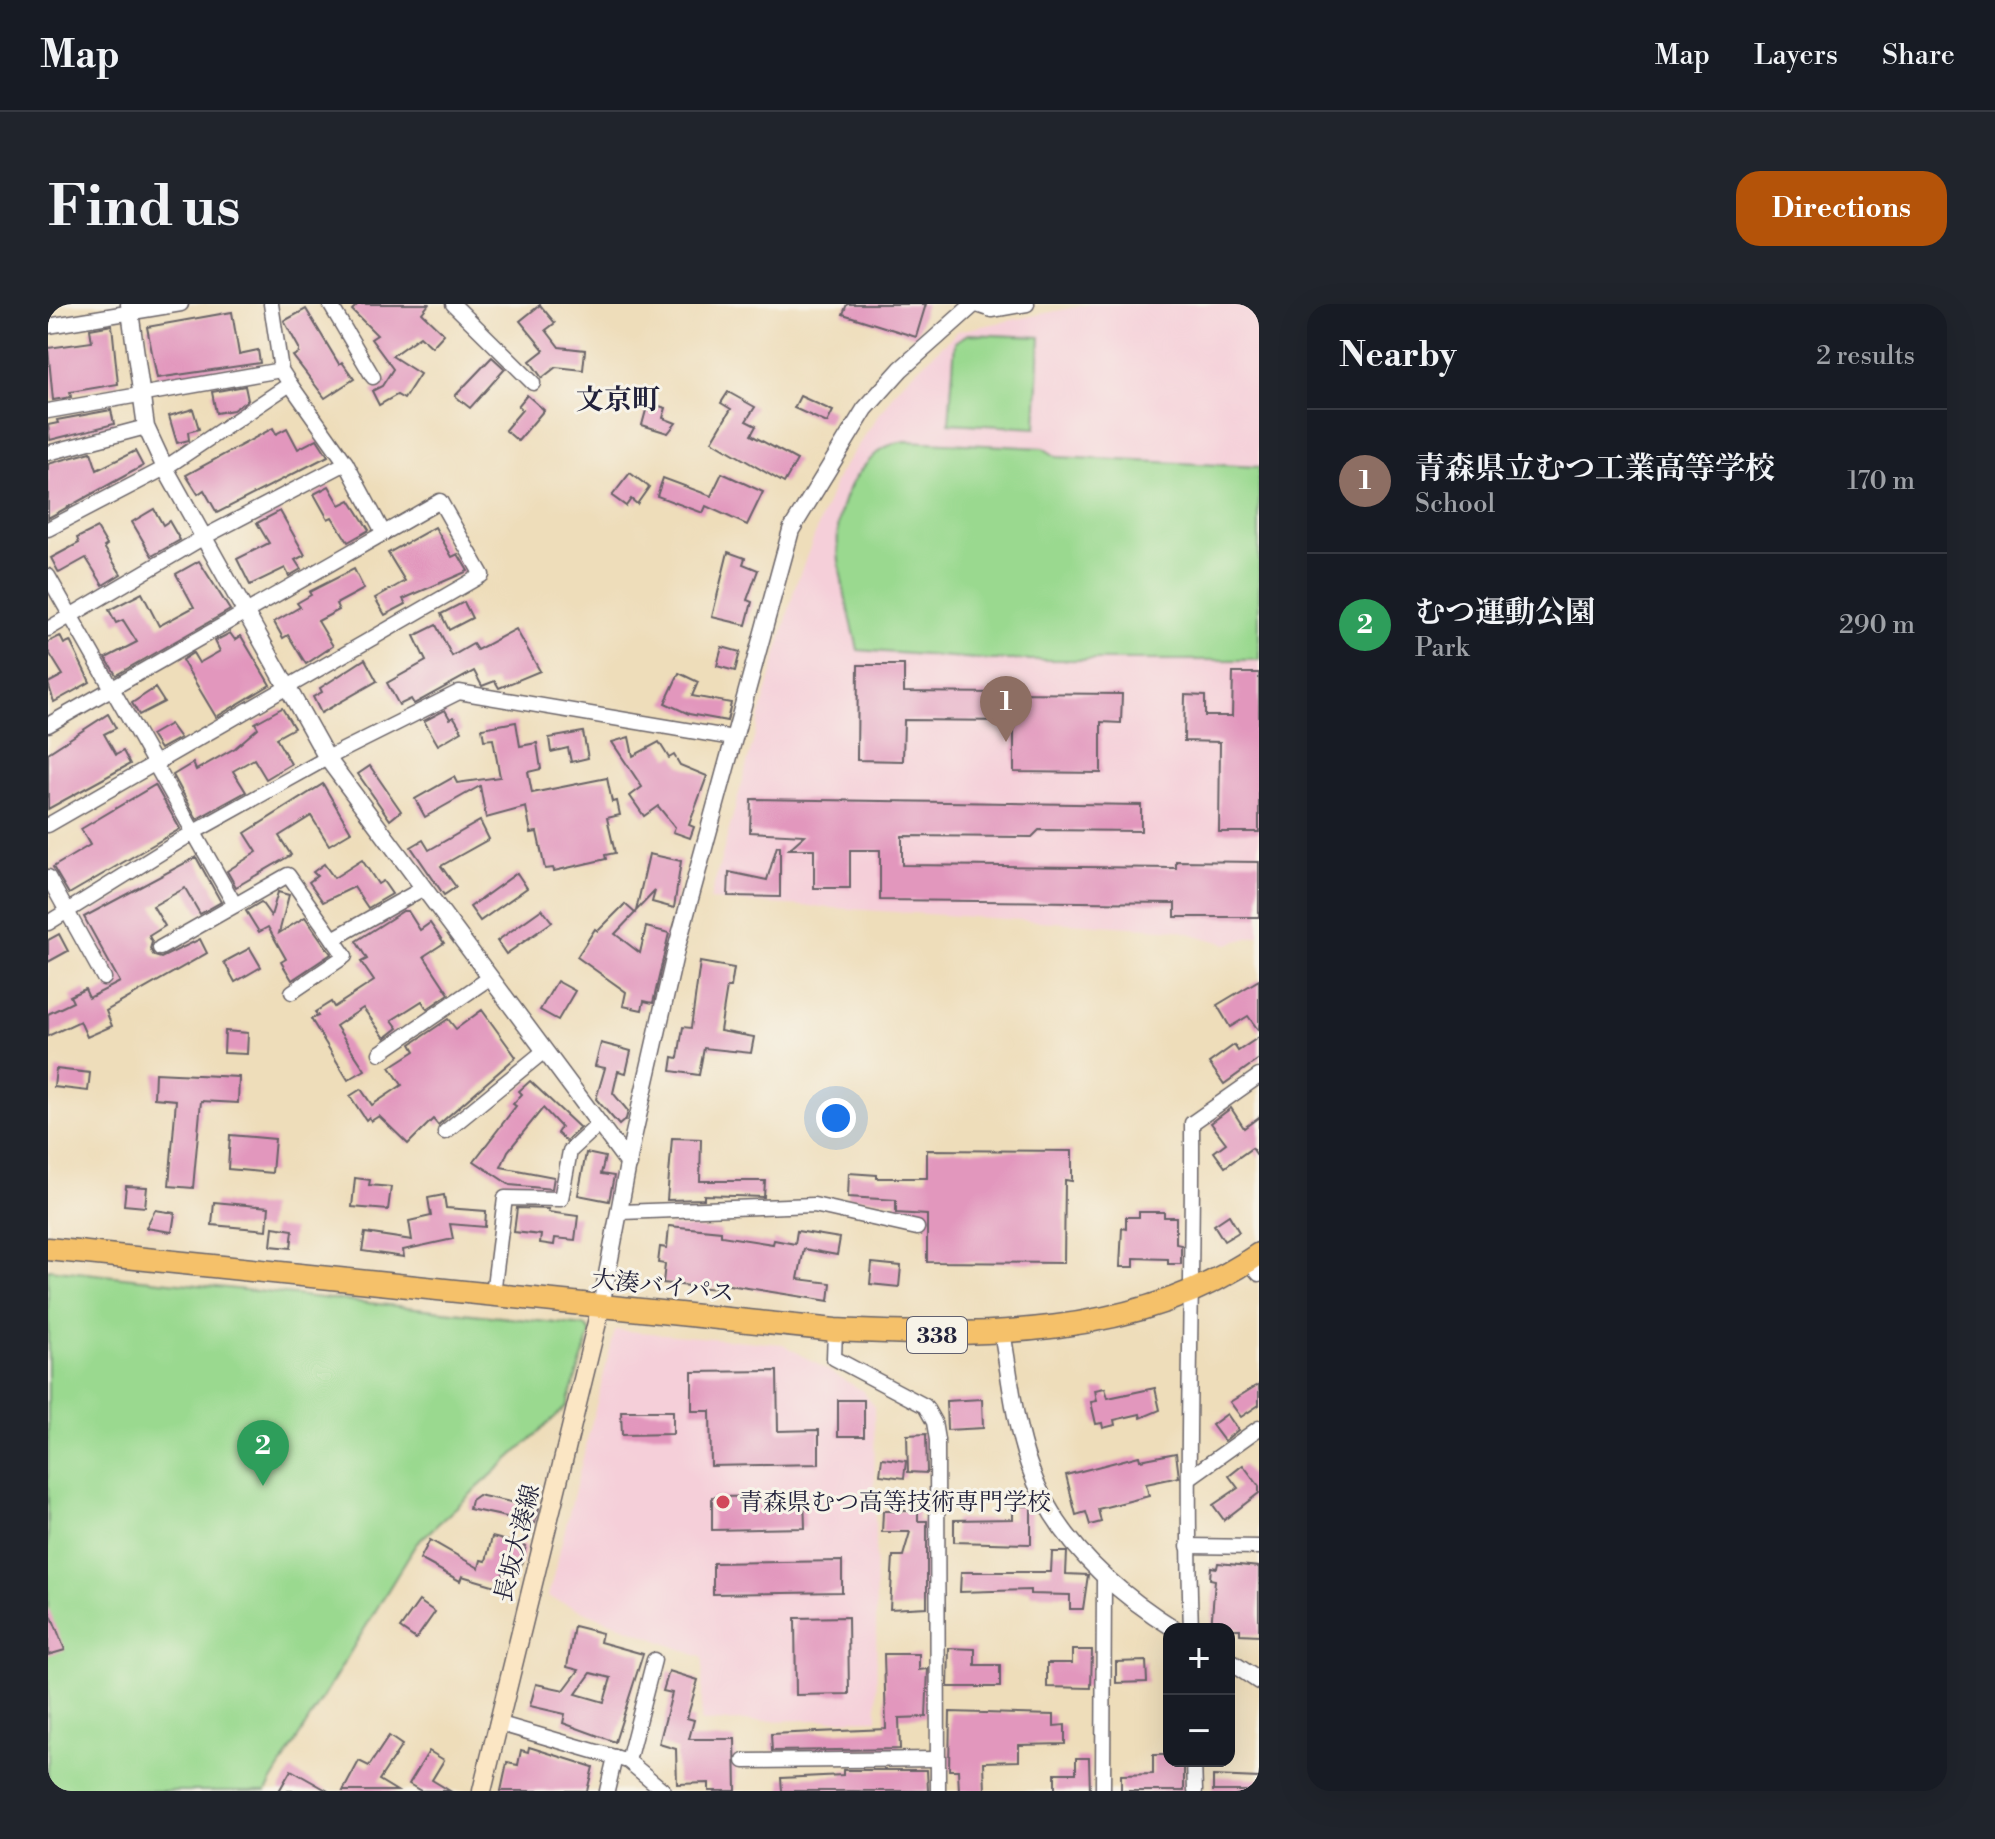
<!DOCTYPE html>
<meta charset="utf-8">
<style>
body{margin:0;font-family:"Libre Bodoni","Noto Serif JP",serif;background:#20242c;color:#f1f3f6}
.controls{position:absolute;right:24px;bottom:24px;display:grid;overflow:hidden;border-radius:16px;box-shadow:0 8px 32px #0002}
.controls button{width:72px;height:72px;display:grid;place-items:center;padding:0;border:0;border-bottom:2px solid #363941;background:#171b24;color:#f1f3f6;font:40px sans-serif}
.you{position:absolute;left:788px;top:814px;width:28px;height:28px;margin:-20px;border:6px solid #fff;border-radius:50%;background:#1a73e8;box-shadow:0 0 0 12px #1a73e833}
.badge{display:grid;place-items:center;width:52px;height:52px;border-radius:50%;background:#b45309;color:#fff;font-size:26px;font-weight:700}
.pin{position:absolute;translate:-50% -66px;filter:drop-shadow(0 2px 4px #0008)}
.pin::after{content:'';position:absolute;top:42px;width:28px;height:24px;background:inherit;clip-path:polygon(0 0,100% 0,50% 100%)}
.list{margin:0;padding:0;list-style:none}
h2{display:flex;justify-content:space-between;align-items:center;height:104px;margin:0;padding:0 32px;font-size:34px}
h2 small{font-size:26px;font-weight:400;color:#9ea1a6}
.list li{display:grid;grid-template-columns:52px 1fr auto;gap:24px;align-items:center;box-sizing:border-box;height:144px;padding:0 32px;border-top:2px solid #363941}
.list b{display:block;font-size:30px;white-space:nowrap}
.list p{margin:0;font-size:26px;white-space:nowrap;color:#9ea1a6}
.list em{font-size:26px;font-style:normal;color:#9ea1a6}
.map{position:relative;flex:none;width:1211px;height:1487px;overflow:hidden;border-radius:24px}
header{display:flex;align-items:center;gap:48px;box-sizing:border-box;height:112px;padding:0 40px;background:#171b24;border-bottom:2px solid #363941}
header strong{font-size:38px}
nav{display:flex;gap:44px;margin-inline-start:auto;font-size:28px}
.intro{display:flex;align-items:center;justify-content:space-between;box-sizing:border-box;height:192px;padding:0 48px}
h1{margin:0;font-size:56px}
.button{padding:20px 36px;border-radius:24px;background:#b45309;color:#fff;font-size:28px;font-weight:700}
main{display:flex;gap:48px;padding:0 48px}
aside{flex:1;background:#171b24;border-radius:24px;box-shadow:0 8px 32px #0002}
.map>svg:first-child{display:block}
.built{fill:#f5cfd9}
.green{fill:#9ad98f;stroke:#5e7e65;stroke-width:2}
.building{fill:#e297bd;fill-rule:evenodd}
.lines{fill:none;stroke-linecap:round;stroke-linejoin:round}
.minor-casing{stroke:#696367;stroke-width:17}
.tertiary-casing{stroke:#696367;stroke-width:19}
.secondary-casing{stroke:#696367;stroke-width:21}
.trunk-casing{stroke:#696367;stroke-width:25}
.minor{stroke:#fff;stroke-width:14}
.tertiary{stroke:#fff;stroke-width:16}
.secondary{stroke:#fbe6c4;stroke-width:18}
.trunk{stroke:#f5c16b;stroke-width:22}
.poi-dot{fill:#d1495b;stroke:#f7f3e8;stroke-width:3}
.labels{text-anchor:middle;stroke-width:6;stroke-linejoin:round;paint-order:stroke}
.shield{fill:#f7f3e8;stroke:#62616f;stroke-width:2}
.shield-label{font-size:22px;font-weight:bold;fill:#22223b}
.street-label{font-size:24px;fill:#22223b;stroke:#f7f3e8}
.poi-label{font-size:24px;fill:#22223b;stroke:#f7f3e8;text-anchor:start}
.quarter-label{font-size:28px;font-weight:bold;fill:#22223b;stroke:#f7f3e8}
</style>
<header>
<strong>Map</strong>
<nav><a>Map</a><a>Layers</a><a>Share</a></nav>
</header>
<div class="intro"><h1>Find us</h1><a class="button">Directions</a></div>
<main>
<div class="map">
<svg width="1211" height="1487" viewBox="0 0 1211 1487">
<rect width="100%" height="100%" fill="#f7f3e8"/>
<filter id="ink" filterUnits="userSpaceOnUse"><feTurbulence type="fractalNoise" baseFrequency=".0125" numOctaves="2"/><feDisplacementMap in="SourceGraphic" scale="16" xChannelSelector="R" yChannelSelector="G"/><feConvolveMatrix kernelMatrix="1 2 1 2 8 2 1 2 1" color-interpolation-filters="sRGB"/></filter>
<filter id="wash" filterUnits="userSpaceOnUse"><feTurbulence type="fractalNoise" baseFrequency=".006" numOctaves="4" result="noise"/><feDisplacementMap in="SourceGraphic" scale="32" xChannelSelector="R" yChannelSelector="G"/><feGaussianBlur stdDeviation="1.8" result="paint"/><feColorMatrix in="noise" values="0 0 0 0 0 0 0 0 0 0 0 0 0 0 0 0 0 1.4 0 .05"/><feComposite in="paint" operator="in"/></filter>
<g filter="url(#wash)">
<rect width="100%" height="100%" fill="#eeddba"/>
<!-- built -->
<g class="built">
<polygon points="1042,0 1211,0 1211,631 1179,640 1130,626 662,596 748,280 790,171 849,84 910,27"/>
<polygon points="567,1026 735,1040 815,1087 826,1103 829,1415 653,1418 655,1354 500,1293"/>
</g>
<!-- green -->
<g class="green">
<polygon points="920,30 992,33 988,124 901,119 907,38"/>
<path d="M858 137 995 144 1009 153 1211 163V356H942L810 346C797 285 770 219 813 166 827 149 836 140 858 137Z"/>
<polygon points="0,965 537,1022 543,1028 518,1103 368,1240 218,1487 0,1487"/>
</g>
<g id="blocks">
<!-- building -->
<g class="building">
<polygon points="310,0 381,0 374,9 396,30 384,43 372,32 344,52 372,70 356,95 349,91 331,101 324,87 334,82 345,65 323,35 329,31 304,6"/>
<polygon points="799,0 878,0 868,33 795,10"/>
<polygon points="492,1 507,19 498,26 511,43 537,46 535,66 508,63 494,74 482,57 496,46 472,17"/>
<polygon points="258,5 291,60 294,58 306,75 277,94 245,52 251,49 251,44 236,17"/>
<polygon points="184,8 191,50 210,46 212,59 109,74 99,23"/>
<polygon points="64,21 70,80 22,88 23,93 5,96 0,44 44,38 42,25"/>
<polygon points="444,53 457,65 422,104 407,92"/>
<polygon points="197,82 200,96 185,106 168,109 164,88"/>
<polygon points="680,88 707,103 698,117 708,122 703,131 749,156 736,179 664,137 683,105 673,99"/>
<polygon points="479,91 496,106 470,137 457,126 474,106 470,102"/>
<polygon points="752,92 785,107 779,119 746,104"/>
<polygon points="600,99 618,104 615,114 628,119 620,129 594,121"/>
<polygon points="145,105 151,125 140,128 141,136 129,139 121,112"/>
<polygon points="63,106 66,120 2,136 0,121 10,119 9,116"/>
<polygon points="225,124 228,130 239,124 250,145 269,135 280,152 169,209 156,186 150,190 138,171"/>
<polygon points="87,147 95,162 0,214 0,160 43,148 49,166"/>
<polygon points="582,169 601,183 589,200 583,195 578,202 564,192"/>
<polygon points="674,169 715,188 699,221 658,202 655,209 609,192 615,174 663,192"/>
<polygon points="281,182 292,201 302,196 321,226 300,238 284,213 280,215 266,190"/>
<polygon points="106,205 115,221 121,217 132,236 104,252 84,218"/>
<polygon points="232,207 257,251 247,256 253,265 241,272 237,264 202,281 189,255 221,239 209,219"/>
<polygon points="387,223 404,253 410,250 420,267 355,295 358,300 337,311 327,294 357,277 340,249"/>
<polygon points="49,224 59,241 56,243 73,270 55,281 38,254 11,269 3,254 31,239 29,234"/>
<polygon points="680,248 697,254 695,260 710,266 699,296 704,298 698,321 664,313"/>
<polygon points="151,257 182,306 68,371 58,354 89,338 75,316 68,319 61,306 94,289 111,322 146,303 128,270"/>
<polygon points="306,265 316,285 288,300 291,306 270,317 285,342 258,360 240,331 235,334 226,318 252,303 249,299 263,291 261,288"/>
<polygon points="416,298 424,314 401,326 393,310"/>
<polygon points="388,321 404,352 425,340 429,346 468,325 492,367 451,384 447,377 434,382 426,367 366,400 363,395 351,401 339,379 378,357 366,332"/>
<polygon points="182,329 187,336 193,332 222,381 168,413 134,356 145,349 151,359 172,347 167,337"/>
<polygon points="12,332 16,340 22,337 42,378 6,398 0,379 15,371 0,347 0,338"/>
<polygon points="674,343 692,348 687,367 669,362"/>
<polygon points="317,355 329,377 273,409 265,393 274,388 272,384"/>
<polygon points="810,361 856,361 856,388 1074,390 1073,419 1053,418 1053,469 966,468 966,417 856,416 855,457 809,456"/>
<polygon points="631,369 650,378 644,392 683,399 679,417 641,410 617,399"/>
<polygon points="1185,369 1211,369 1211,528 1171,528 1172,438 1136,437 1137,391 1157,392 1157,412 1184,412"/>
<polygon points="107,384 116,398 91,411 84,399"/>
<polygon points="234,404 246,424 228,434 243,460 218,475 206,455 185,467 198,488 149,515 125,471 145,459 148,466 187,444 210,424 207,419"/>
<polygon points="397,406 402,415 406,413 414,427 390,441 376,417"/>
<polygon points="60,410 68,424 56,430 68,451 75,447 82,460 0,505 0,449"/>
<polygon points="468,418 472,442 489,439 493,465 480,468 484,489 559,474 564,498 569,497 572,511 559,514 567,549 557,551 558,555 506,567 505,564 497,565 489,528 483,529 478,503 438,514 432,482 377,513 367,495 406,473 409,479 452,473 445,435 436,436 434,424"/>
<polygon points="122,420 132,434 112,445 103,431"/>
<polygon points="535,428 540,454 523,458 520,444 503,448 501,434"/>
<polygon points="581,433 585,452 611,438 621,454 626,451 632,461 659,472 641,521 646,523 642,534 625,528 627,523 610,502 596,512 582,492 594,483 564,438"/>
<polygon points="322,462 353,507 342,516 310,470"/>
<polygon points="275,480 303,528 281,541 263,512 231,532 243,551 188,583 179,567 209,548 197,529"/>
<polygon points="107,481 132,525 21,590 5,563 42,541 33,525"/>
<polygon points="703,495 1093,501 1093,527 991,526 984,533 854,532 854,561 1128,564 1128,557 1211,558 1211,613 1127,613 1127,599 832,596 832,546 802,546 802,584 766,584 766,545 741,545 757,531 702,528"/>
<polygon points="432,517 441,535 393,562 408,583 396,591 363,543 375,536 381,546"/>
<polygon points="729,542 732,543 732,593 680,592 681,568 719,576"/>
<polygon points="601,550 633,557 626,604 604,598 607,587 588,607"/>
<polygon points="148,553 173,598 152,610 137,584 105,602 117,622 101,632 104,638 102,645 106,652 113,654 152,635 159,649 58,707 64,722 39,733 32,717 0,732 0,710 25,698 22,692 37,685 41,694 72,678 36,613"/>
<polygon points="314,556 330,580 335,577 344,590 320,604 306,583 275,598 261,578 269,572 265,568 276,560 286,574"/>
<polygon points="469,569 479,584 432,617 422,603"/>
<polygon points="230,588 241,591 231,629 257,613 283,650 244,676 233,658 238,655 220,623 211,628 198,607 213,598 223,612"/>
<polygon points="577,600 587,609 567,630 592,649 598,623 621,629 605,699 596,697 594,706 575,702 578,688 529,653 547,625 550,627"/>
<polygon points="494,605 504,618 458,650 449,637"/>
<polygon points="355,607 360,607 372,626 382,619 396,639 376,652 401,690 379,705 374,697 344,716 350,724 337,734 315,704 288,722 317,766 300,776 263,715 270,712 267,708 283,698 286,703 326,677 313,658 319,655 308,637"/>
<polygon points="11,630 20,647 0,658 0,636"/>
<polygon points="202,644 213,663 187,678 176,658"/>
<polygon points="652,658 686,664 683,683 679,683 672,727 706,733 703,749 656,744 651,771 623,767 625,753 630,754 635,723 643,724"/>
<polygon points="1211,676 1211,727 1200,712 1182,723 1169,701"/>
<polygon points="509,677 527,687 510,716 492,706"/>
<polygon points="434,706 468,753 390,821 385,815 360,840 331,812 323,817 321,813 318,816 302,792 313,785 324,801 354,781 342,763 367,747 363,740 400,715 408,725"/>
<polygon points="177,727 200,729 199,750 176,749"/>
<polygon points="1211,733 1211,755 1176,780 1161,759 1186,741 1190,747"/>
<polygon points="553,739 583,747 578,769 570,767 565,789 580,807 578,815 571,821 548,795 557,764 547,762"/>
<polygon points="8,765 42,769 40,787 6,783"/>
<polygon points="107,769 191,773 190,799 153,797 145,884 121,882 128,796 106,794"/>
<polygon points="482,777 532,824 518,837 509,829 513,823 495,804 460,847 453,863 506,873 504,885 462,881 426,857 468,802 465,800 474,790 471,787"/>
<polygon points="1183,804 1196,824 1211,813 1211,854 1204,844 1177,863 1166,848 1178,839 1163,819"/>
<polygon points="182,831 227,835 224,869 180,865"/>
<polygon points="624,834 653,835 652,877 717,877 716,893 656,891 656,895 619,896"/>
<polygon points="879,846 1024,847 1024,877 1017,876 1016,959 879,958 879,911 848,909 848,896 800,893 801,869 829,871 829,874 879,874"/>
<polygon points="538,849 557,853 553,870 566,872 561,897 530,891"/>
<polygon points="307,874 322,876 321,881 343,883 340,906 304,903"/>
<polygon points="78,882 99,883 97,903 76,901"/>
<polygon points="396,891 398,904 438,907 437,923 402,920 405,935 355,946 356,953 314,947 317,929 364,936 361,917 383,912 380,894"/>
<polygon points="166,898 221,903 219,926 164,921"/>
<polygon points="469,904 501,905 500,908 530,912 527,936 507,934 506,941 492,939 493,931 466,928"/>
<polygon points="107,906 127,909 124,928 98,924"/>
<polygon points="1091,908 1116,908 1116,913 1128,913 1128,940 1133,941 1133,960 1120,960 1120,955 1086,954 1086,963 1072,963 1074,924 1078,925 1078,913 1091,913"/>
<polygon points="1181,911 1191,928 1176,937 1166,921"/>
<polygon points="621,922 673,927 673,932 725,940 726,936 747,940 749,927 792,934 789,951 756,945 750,975 783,979 781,997 668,979 667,985 615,979 617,960 610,959 612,943 619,944"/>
<polygon points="225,923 245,926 243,944 223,942"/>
<polygon points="824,959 853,962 851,983 822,980"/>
<polygon points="729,1067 730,1127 771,1126 771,1160 663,1162 662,1107 644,1107 644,1068"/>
<polygon points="1211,1080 1211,1101 1193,1113 1182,1098"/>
<polygon points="1057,1084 1060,1094 1107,1084 1112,1106 1093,1114 1092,1110 1066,1116 1067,1121 1055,1124 1054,1119 1048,1120 1043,1098 1049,1097 1047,1086"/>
<polygon points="934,1095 935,1124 899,1126 898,1097"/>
<rect x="790" y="1096" width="26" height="36"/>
<polygon points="573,1107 625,1107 625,1130 574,1131"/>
<polygon points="1179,1110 1190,1126 1176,1137 1164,1121"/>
<polygon points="878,1130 879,1169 860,1168 859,1131"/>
<polygon points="1128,1149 1131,1173 1098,1180 1101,1192 1050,1205 1053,1218 1042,1221 1038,1208 1028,1211 1018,1171 1091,1152 1092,1156"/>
<polygon points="834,1154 858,1157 856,1174 832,1171"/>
<polygon points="1195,1161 1211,1182 1211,1189 1176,1216 1165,1201 1190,1184 1181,1172"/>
<polygon points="430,1191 491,1204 487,1219 421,1205 423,1196"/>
<polygon points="756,1192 757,1224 664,1226 664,1193"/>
<polygon points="965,1202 983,1202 983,1240 906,1238 906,1216 965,1215"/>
<polygon points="835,1207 870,1207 870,1217 879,1217 879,1303 842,1305 845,1252 855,1252 862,1228 834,1228"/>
<polygon points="444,1233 478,1242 473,1261 459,1257 453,1276 460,1280 458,1285 414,1272 412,1277 372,1255 382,1236 431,1264 433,1256 438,1257"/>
<polygon points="1004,1248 1019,1248 1018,1270 1040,1271 1035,1305 1022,1305 1022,1291 982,1290 982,1286 912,1288 913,1268 1003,1268"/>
<polygon points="794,1257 794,1288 665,1290 665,1259"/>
<polygon points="1170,1259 1211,1263 1211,1331 1192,1330 1192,1325 1163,1325 1167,1276 1162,1275 1163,1263 1169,1264"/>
<polygon points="371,1297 387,1308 368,1335 352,1324"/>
<polygon points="0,1303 17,1346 0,1351"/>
<polygon points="800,1313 801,1390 748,1391 747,1314"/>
<path d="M526 1322 554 1329 552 1338 595 1350 567 1438 515 1419 517 1410 482 1402 488 1380 516 1386 531 1366 519 1363ZM543 1369 563 1374 556 1398 528 1390Z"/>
<polygon points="901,1344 927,1345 927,1361 952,1361 952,1383 900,1383"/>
<polygon points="1024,1346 1044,1346 1043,1384 999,1383 999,1359 1024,1359"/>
<polygon points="836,1350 871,1350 871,1366 880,1365 878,1413 851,1414 852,1445 724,1447 723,1430 838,1425"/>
<polygon points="1098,1357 1099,1378 1068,1379 1068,1358"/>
<polygon points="621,1367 650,1376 639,1414 646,1416 641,1435 687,1435 688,1487 661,1487 661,1479 629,1480 628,1445 611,1440 624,1389 615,1387"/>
<polygon points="902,1408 1006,1411 1006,1422 1017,1421 1017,1440 971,1441 971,1457 936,1458 937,1487 911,1487 910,1466 901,1466"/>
<polygon points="341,1432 354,1441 331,1476 349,1487 295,1487 311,1457 321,1462"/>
<polygon points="481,1443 545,1463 539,1487 453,1487 459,1459 470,1461 473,1446 480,1448"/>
<polygon points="381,1447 396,1456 384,1476 402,1487 373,1487 361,1480"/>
<polygon points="1105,1451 1121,1451 1121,1457 1136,1459 1136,1487 1073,1487 1073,1471 1105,1470"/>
<polygon points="1028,1454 1041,1454 1042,1487 1007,1487 1007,1469 1028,1469"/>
<polygon points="243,1466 280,1487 231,1487"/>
<polygon points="795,1466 879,1466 880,1487 734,1487 733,1474 795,1471"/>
<polygon points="1165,1472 1211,1474 1211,1487 1165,1487"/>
</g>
</g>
</g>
<g filter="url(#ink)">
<use href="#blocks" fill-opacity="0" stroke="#696367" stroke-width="2"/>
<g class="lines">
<!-- minor casing -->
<g class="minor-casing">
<g id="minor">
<polyline points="282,0 325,73"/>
<polyline points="405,0 485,79"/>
<polyline points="926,0 944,6 979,0"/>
<polyline points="0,22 133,0"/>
<polyline points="242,80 298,159"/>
<polyline points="0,107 233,66"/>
<polyline points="0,149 98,123"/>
<polyline points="0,225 117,164 242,80 233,66 223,0"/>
<polyline points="0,272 187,601"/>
<polyline points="0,325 156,233 298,159 335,228"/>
<polyline points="0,421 392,197 434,271 0,521"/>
<polyline points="0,573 56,674"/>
<polyline points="0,619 146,528 279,454 411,388 685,434"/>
<polyline points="112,644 240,571 285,635 374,585"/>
<polyline points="244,688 297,652 285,635"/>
<polyline points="332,749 440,675"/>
<polyline points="397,828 495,748"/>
<polyline points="573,908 766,901 869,924"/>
<polyline points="1200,957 1211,970"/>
<polyline points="445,990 457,894 513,895 522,847 550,821"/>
<polyline points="787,1026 786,1054 877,1102 886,1118 889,1136 890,1487"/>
<polyline points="1141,1174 1211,1124"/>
<polyline points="1140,1242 1211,1243"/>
<path d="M1143 1325C1137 1156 1145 987 1144 819L1211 772"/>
<polyline points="449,1419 580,1457 616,1487"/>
<polyline points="580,1457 606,1356"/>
<polyline points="696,1457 889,1455"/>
<polyline points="1146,1457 1147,1487"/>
<polyline points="559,1487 567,1453"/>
<polyline points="1055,1487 1056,1275"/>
</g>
</g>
<!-- tertiary casing -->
<g class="tertiary-casing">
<g id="tertiary">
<polyline points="81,0 98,123 117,164 279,454 581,860"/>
<polyline points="553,1002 585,834 628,646 743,226 817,105 853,65 926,0"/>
<path d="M954 1028C962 1072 966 1119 981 1161 1006 1234 1064 1286 1127 1325"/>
<polyline points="1181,1357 1211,1377"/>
</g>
</g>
<!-- secondary casing -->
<g class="secondary-casing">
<polyline id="secondary" points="434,1487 553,1002"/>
</g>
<!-- trunk casing -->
<g class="trunk-casing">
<path id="trunk" d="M0 945 787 1026C929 1033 1089 1035 1211 950"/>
</g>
<!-- minor -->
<use href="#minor" class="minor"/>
<!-- tertiary -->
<use href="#tertiary" class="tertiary"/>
<!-- secondary -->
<use href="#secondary" class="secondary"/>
<!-- trunk -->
<use href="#trunk" class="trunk"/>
</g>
</g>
<!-- markers -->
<circle class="poi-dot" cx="675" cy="1198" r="8"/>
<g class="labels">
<!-- shield labels -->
<rect class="shield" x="859" y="1013" width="60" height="36" rx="6"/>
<g class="shield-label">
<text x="889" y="1039">338</text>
</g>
<!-- street labels -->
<g class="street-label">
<text transform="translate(615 982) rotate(6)" y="8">大湊バイパス</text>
<text transform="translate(469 1239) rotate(-76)" y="8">長坂大湊線</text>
</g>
<!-- poi labels -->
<g class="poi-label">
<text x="691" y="1206">青森県むつ高等技術専門学校</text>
</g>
<!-- quarter labels -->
<g class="quarter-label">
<text x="570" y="105">文京町</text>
</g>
</g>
</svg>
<div class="controls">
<button>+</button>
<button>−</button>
</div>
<div class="you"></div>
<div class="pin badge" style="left:958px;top:438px;background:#8d6e63">1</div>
<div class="pin badge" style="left:215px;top:1182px;background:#2e9e5b">2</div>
</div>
<aside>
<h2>Nearby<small>2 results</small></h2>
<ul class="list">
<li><span class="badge" style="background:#8d6e63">1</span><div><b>青森県立むつ工業高等学校</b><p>School</p></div><em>170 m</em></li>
<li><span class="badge" style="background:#2e9e5b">2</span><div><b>むつ運動公園</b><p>Park</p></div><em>290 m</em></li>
</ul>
</aside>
</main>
